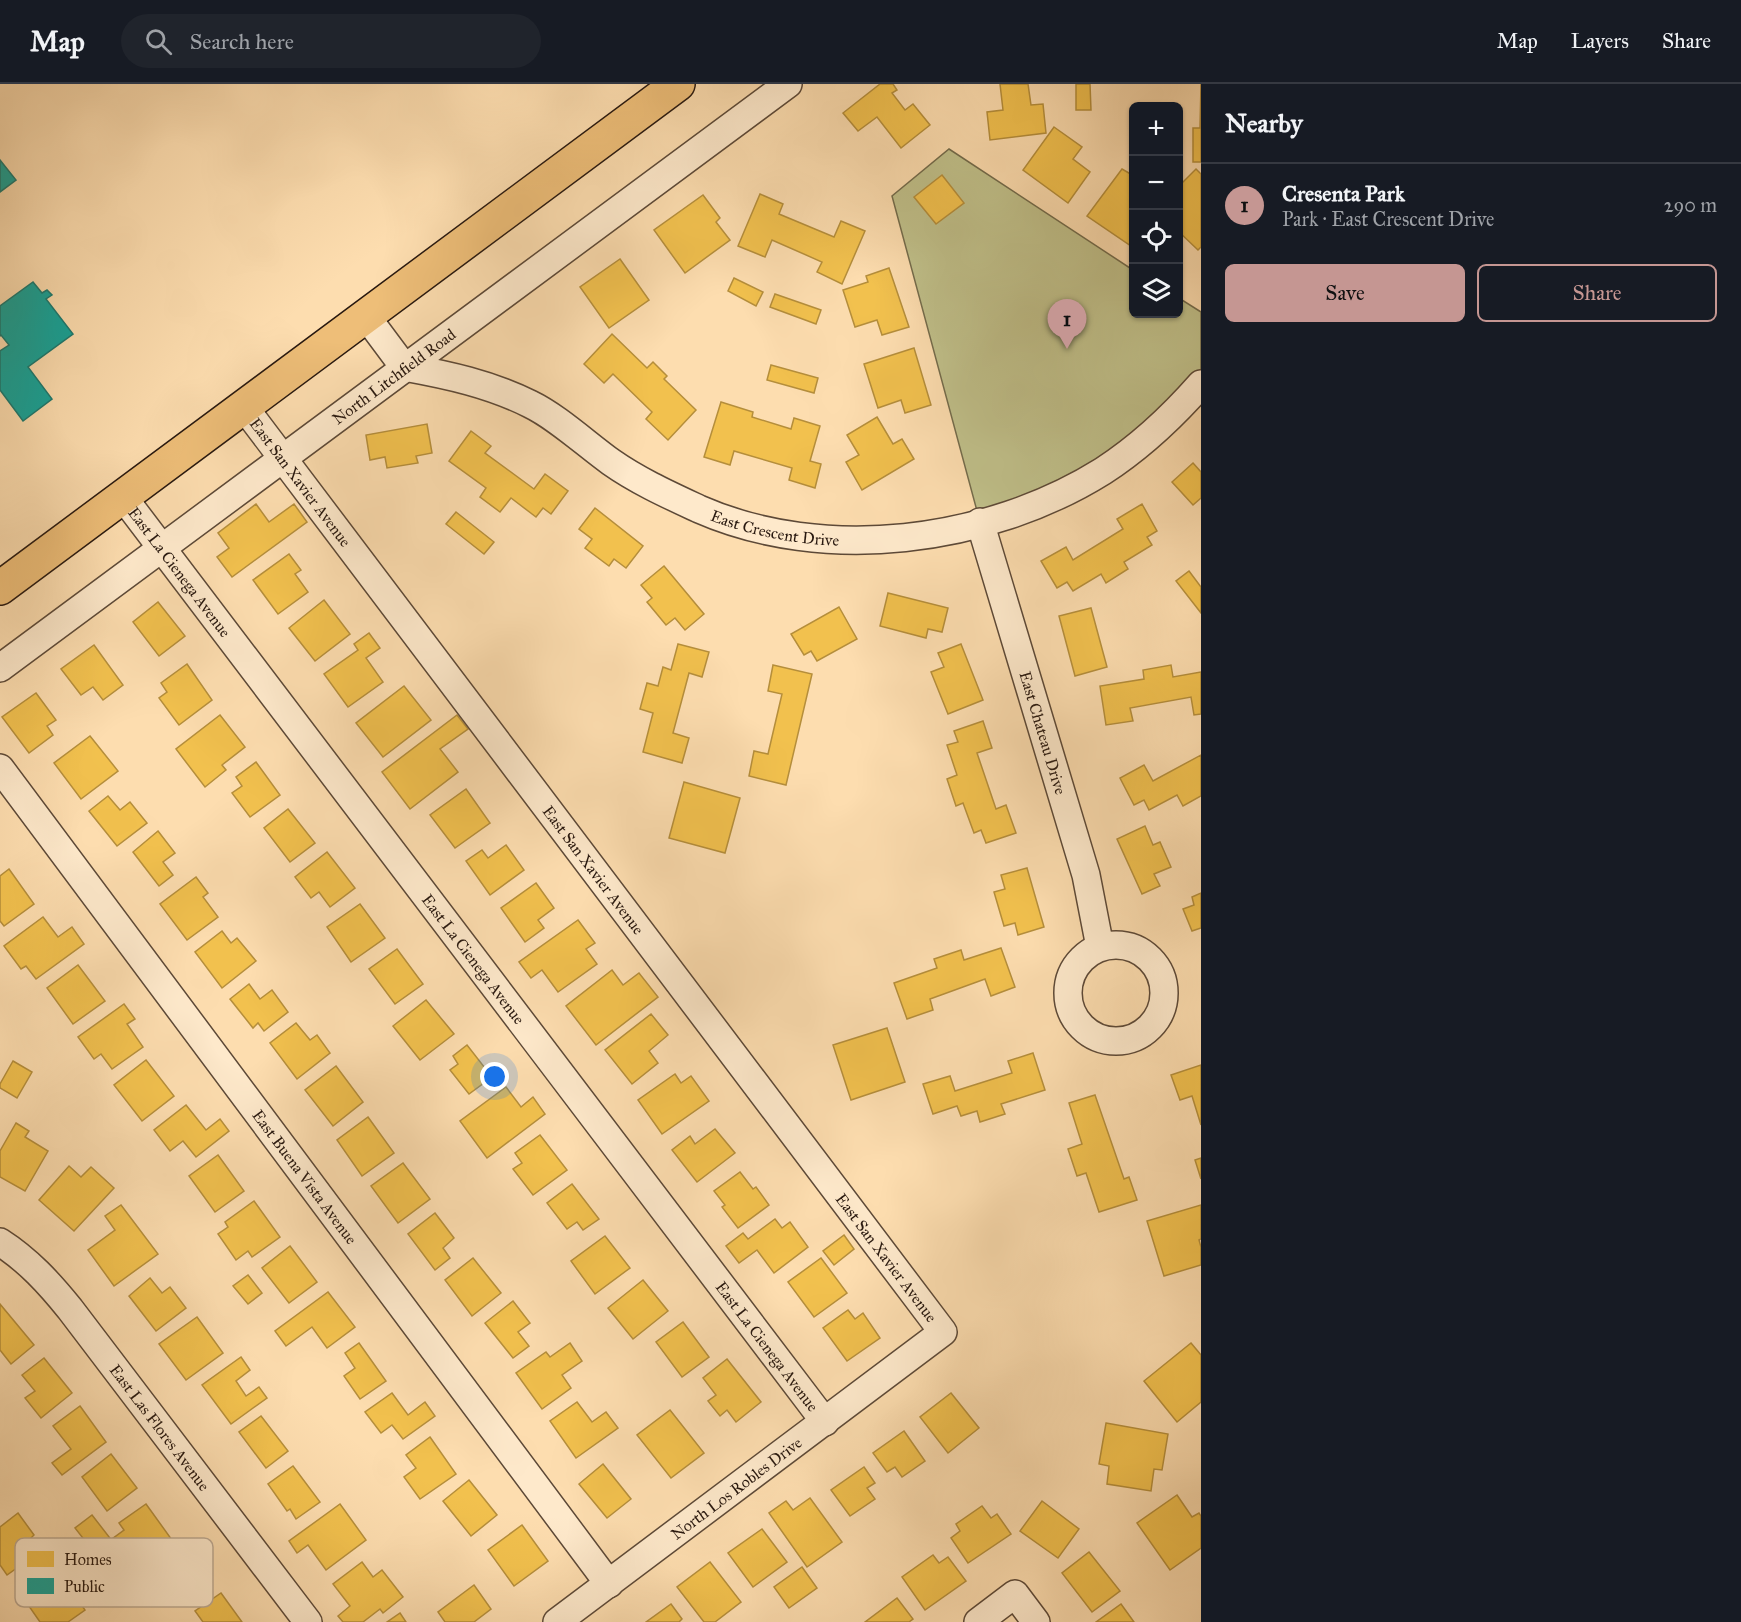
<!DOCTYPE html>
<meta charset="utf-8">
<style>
body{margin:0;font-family:"IM FELL Great Primer",serif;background:#20242c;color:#f1f3f6}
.controls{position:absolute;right:18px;top:18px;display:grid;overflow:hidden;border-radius:9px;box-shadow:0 2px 4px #0004}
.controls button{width:54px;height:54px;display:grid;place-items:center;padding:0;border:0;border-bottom:2px solid #363941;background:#171b24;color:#f1f3f6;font:30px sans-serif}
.you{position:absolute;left:495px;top:993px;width:21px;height:21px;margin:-15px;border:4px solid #fff;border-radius:50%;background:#1a73e8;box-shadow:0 0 0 9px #1a73e833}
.badge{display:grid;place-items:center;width:39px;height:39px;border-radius:50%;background:#c59692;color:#111;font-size:20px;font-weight:700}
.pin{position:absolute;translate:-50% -50px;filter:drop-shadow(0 2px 3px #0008)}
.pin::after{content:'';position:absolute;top:32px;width:21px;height:18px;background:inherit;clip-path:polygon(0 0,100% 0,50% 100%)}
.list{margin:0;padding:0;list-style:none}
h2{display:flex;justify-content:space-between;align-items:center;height:78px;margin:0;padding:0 24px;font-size:26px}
h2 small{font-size:20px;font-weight:400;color:#9ea1a6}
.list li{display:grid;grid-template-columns:39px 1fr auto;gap:18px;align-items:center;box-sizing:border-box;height:84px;padding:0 24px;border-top:2px solid #363941}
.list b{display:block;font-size:22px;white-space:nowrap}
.list p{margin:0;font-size:20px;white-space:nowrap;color:#9ea1a6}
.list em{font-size:20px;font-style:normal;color:#9ea1a6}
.actions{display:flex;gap:12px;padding:18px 24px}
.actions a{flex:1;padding:14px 0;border:2px solid #c59692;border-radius:9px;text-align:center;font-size:21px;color:#c59692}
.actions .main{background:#c59692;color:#111}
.icon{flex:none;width:33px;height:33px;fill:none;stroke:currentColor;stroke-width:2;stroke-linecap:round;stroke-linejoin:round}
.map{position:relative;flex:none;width:1201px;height:1538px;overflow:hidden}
header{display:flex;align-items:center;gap:36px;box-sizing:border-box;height:84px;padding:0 30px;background:#171b24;border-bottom:2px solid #363941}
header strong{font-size:28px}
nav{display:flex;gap:33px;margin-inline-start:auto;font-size:21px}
.search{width:420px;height:54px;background:#20242c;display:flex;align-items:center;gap:15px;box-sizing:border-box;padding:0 21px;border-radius:33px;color:#9ea1a6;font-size:22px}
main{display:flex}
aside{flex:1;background:#171b24}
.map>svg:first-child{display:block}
.park{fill:#c0c08a;stroke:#746c4c;stroke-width:1.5}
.homes{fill:#f2c14e;stroke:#b58e3b;stroke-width:1.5}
.public{fill:#17a398;stroke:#1c796f;stroke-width:1.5}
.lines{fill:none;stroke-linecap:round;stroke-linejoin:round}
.minor-casing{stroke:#5d4937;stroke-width:30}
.major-casing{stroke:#28180f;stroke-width:36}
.minor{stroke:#fee9cb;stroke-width:27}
.major{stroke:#eebe78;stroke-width:33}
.labels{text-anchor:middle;stroke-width:6;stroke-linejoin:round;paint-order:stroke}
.street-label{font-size:16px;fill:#28180f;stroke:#fee9cb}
.key{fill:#fee9cb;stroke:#beaa93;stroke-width:1.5}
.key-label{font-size:16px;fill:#28180f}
</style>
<header>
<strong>Map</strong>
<div class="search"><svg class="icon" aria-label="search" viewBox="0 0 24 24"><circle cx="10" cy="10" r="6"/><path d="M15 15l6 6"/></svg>Search here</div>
<nav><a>Map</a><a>Layers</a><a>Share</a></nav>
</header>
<main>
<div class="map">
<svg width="1201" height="1538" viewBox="0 0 1201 1538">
<rect width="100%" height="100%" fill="#fdddaf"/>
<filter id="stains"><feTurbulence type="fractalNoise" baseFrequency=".00333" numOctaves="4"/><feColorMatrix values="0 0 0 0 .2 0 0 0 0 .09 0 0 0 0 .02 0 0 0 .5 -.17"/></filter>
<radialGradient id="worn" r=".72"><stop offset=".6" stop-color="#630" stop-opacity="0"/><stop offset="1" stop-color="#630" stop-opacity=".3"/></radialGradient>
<!-- park -->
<polygon class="park" points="949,65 1133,186 1134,230 1178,230 1179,214 1201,228 1201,300 1144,357 980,438 892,112"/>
<!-- homes -->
<g class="homes">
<polygon points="880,0 893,0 897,6 892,9 905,26 913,20 930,41 901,64 877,33 858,47 843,29"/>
<polygon points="1000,0 1028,0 1031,21 1043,20 1046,49 990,56 987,28 1003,26"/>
<polygon points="1076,0 1090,0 1091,26 1076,26"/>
<polygon points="1201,0 1201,78 1193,78 1193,44 1200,44"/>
<polygon points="1054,43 1082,63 1073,75 1090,88 1068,119 1023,86"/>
<polygon points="1122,85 1134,92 1134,164 1087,132"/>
<polygon points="1196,85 1201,90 1201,163 1198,166 1178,147 1178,103"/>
<polygon points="942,91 964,119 936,140 914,113"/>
<polygon points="760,110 783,120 779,130 834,153 841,137 865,147 842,200 817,188 822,178 772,156 765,173 738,162"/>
<polygon points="703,111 720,134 716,138 730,156 685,189 654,146"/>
<polygon points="620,175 649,216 609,244 580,203"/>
<polygon points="889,184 909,243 882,251 877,236 855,243 843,206 868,198 866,192"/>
<polygon points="734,194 763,208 756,222 728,207"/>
<polygon points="775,210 821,226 816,240 770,223"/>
<polygon points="612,250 647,284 653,278 667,292 664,295 696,326 668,356 646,335 652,328 613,290 604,299 584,280"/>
<polygon points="914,264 931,321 905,329 901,316 878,324 864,280"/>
<polygon points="771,281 818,294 814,309 767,296"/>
<polygon points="721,318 753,328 752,333 791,345 794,334 820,342 810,377 821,380 815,404 789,396 792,384 734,367 730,381 704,373"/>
<polygon points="877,333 893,360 902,355 914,375 862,406 846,378 859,371 847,351"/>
<polygon points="427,340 432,369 416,372 418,379 387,384 385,373 370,376 366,351"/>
<polygon points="471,347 491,362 485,369 534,405 545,390 568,407 551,430 543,424 536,433 511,414 500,428 480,413 486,404 449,377"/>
<polygon points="1193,379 1201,388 1201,414 1193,421 1172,398"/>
<polygon points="256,420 269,438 294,420 307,438 232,493 217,473 229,464 218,449"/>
<polygon points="1142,420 1157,447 1147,453 1152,461 1124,478 1128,485 1106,499 1101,490 1073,507 1067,498 1057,504 1041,477 1066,463 1073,476 1123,445 1117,435"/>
<polygon points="595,424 643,462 626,484 614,475 609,482 585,464 592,455 579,445"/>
<polygon points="456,428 494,458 484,470 446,440"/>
<polygon points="289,470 301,486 295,490 308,508 278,530 253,496"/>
<polygon points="664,482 704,530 685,546 675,534 666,541 647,518 652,514 641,501"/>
<polygon points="1189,487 1201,503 1201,529 1176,497"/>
<polygon points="888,509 948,524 942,548 928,545 926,554 880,542"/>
<polygon points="324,516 350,550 315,577 289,544"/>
<polygon points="158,518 185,552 159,572 133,538"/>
<polygon points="839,523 857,555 817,577 811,567 804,571 791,550"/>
<polygon points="1091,524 1107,583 1075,592 1059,532"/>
<polygon points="369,549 380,564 366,574 383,598 348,623 324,590 358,566 354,560"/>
<polygon points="678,560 709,568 702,593 689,589 673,649 689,654 682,679 643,668 653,629 640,625 647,599 658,602 663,583 671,586"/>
<polygon points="961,560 983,616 948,630 931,588 944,583 938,569"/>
<polygon points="94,561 123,601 103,616 93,603 81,611 61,585"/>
<polygon points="187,580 212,616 179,641 159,614 167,608 161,599"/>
<polygon points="773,581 812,590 786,701 749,692 754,667 768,670 782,610 768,607"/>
<polygon points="1171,581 1173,593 1201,588 1201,630 1194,631 1191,613 1130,624 1133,637 1106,641 1100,602 1144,595 1143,586"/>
<polygon points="404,602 431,636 383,673 356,639"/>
<polygon points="36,609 56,636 47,642 53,651 29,669 2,633"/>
<polygon points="220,631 245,663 222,681 226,686 205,703 176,665"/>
<polygon points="457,631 468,645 440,665 458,688 410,725 382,688"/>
<polygon points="983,637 992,664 977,669 996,725 1006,721 1016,749 986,759 981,746 974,749 963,719 956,722 947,695 957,691 947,661 958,658 954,647"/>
<polygon points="90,652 118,687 81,715 54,679"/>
<polygon points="1201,671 1201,712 1183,722 1177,711 1149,726 1144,716 1134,721 1120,694 1144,681 1153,697"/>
<polygon points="256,678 280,711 250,733 232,709 242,702 236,693"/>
<polygon points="684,698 740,714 725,769 669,754"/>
<polygon points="466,705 490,739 455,764 430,731"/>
<polygon points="108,712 120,726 130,718 147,739 117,762 89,727"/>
<polygon points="288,725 315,759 290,778 264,744"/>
<polygon points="1145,742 1153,761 1160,758 1171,783 1154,790 1160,802 1142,810 1117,755"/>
<polygon points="158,747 175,769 163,778 173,791 159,802 133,768"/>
<polygon points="506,761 524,786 490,811 466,777 482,766 488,774"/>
<polygon points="327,768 355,804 330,823 319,808 311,814 295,793"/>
<polygon points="1027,784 1044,843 1018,851 1015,839 1004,842 994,808 1005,805 1001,791"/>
<polygon points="9,785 34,820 4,842 0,837 0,792"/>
<polygon points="196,793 208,809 203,813 218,833 187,856 160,820"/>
<polygon points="536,799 554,824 538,836 544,844 525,858 501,824"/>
<polygon points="1201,809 1201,844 1192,847 1183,825 1194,821 1192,813"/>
<polygon points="360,820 385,854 351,878 327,843"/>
<polygon points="43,833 58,853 72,843 84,860 36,895 26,882 21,885 4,862"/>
<polygon points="578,836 595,859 586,865 597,880 558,908 542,886 531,894 519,878"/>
<polygon points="222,847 231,859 237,854 256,877 222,904 195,868"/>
<polygon points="1001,864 1015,903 991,912 985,895 930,915 933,926 907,935 894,899 937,884 934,875 961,866 964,876"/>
<polygon points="397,865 423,900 395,920 369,885"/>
<polygon points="78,881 105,917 73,940 47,904"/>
<polygon points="612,886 623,901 639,889 658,913 596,961 566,922"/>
<polygon points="249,900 260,915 272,906 288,928 264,947 258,939 253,944 230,915"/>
<polygon points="426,916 454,950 420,976 393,942"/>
<polygon points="124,920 135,935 127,940 143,963 112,985 101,970 94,975 78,953"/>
<polygon points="651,930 668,951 649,967 658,979 632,1000 605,966"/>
<polygon points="296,939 310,956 317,951 330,969 297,995 270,959"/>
<polygon points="887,944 905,998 851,1016 833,961"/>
<polygon points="467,961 492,993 469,1010 450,986 458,980 453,972"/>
<polygon points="1033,969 1045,1006 1001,1020 1005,1030 980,1038 977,1027 961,1032 957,1022 933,1030 923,1000 950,992 955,1007 1012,989 1008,977"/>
<polygon points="146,976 174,1012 142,1037 114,1001"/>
<polygon points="13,977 32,988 17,1014 0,1004 0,1000"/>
<polygon points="1201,981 1201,1041 1192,1012 1180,1016 1171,991"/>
<polygon points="336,982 363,1018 333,1042 305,1006"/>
<polygon points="675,990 681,999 691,992 709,1017 662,1050 638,1016"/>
<polygon points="506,1003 521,1023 533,1013 545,1030 487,1074 460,1037"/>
<polygon points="1095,1011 1124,1095 1129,1093 1137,1116 1099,1128 1086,1089 1077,1092 1068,1065 1082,1060 1069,1019"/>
<polygon points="186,1021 206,1046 220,1035 229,1047 196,1073 183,1057 170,1067 154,1046"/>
<polygon points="368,1033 394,1069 362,1092 337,1056"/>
<polygon points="16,1039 29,1047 25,1053 48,1067 25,1107 0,1093 0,1067"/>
<polygon points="715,1045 735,1069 697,1098 672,1066 690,1052 695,1060"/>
<polygon points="540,1051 567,1086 533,1111 513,1085 522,1079 515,1069"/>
<polygon points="218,1071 244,1107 215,1128 189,1092"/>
<polygon points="1201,1074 1201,1095 1195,1076"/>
<polygon points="403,1079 430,1115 398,1139 371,1102"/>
<polygon points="69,1082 81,1093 91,1083 114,1104 74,1147 39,1116"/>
<polygon points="740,1088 753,1105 756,1103 769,1121 738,1144 722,1123 725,1121 714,1107"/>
<polygon points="572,1100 599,1135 583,1146 577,1138 567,1145 547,1119"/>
<polygon points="254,1117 280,1153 252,1173 248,1167 236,1176 218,1150 228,1143 225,1138"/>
<polygon points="121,1121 158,1170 114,1202 88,1166 115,1146 105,1132"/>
<polygon points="1201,1121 1201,1155 1199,1156 1201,1163 1201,1181 1164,1192 1147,1137"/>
<polygon points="435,1129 454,1154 443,1164 450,1174 435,1186 408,1150"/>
<polygon points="775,1135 782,1144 790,1138 808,1163 774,1189 757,1166 739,1179 726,1162 743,1149 748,1155"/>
<polygon points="844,1151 854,1165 834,1181 823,1167"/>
<polygon points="605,1152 630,1184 595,1210 571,1177"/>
<polygon points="290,1162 317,1198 289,1219 262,1184"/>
<polygon points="473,1174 501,1209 472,1232 445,1196"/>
<polygon points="821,1174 847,1209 814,1233 788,1198"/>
<polygon points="248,1191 262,1209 248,1220 233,1202"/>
<polygon points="150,1194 162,1209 170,1203 186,1224 156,1247 129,1212"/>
<polygon points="643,1196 668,1227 633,1255 608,1224"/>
<polygon points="328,1208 355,1243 327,1264 312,1243 286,1262 275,1247"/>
<polygon points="513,1217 530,1239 518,1248 529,1262 513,1274 485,1239"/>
<polygon points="0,1220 34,1261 11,1280 0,1266"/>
<polygon points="848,1226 855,1235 863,1229 880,1254 847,1277 823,1244"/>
<polygon points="197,1233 223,1269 186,1296 159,1260"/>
<polygon points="683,1238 709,1273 682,1293 656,1258"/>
<polygon points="359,1259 386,1297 360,1315 344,1292 355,1284 345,1269"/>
<polygon points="570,1259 582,1277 562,1291 571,1304 542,1325 516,1289 546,1268 550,1273"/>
<polygon points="1191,1259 1201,1271 1201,1318 1177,1338 1144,1297"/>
<polygon points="241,1273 250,1286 236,1297 246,1312 259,1303 267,1314 231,1340 202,1301"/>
<polygon points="44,1274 72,1309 41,1334 25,1314 35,1307 22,1291"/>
<polygon points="727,1275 761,1318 736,1338 727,1326 720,1332 708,1317 716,1311 703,1294"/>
<polygon points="392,1309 408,1331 425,1318 435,1332 403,1355 392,1341 381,1349 365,1328"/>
<polygon points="951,1309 979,1344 948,1369 920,1333"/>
<polygon points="577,1318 592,1338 606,1328 618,1344 576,1374 550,1337"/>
<polygon points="80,1322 106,1358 62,1391 52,1379 71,1365 53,1342"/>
<polygon points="670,1326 704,1369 671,1394 637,1351"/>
<polygon points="261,1332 288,1367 266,1384 239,1348"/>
<polygon points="1106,1339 1168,1350 1162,1386 1154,1385 1151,1407 1107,1400 1109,1382 1099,1380"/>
<polygon points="904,1347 925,1377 902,1393 895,1383 887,1388 873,1369"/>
<polygon points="430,1353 456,1390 420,1415 404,1393 416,1384 406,1371"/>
<polygon points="111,1370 137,1404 107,1427 82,1393"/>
<polygon points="603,1380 631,1415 607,1434 579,1400"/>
<polygon points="293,1382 320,1418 296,1435 290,1425 287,1427 268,1400"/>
<polygon points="864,1383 875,1399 867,1404 875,1415 850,1432 831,1406"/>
<polygon points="469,1396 497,1431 471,1452 443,1417"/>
<polygon points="1177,1411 1192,1433 1199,1429 1201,1432 1201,1464 1170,1486 1137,1439"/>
<polygon points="810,1414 842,1458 807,1483 769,1429 786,1417 793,1426"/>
<polygon points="1042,1417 1079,1445 1058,1474 1020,1447"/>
<polygon points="146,1420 172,1456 134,1484 112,1455 124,1446 119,1439"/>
<polygon points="340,1420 366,1456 326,1486 308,1461 297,1469 289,1457"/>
<polygon points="982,1422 991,1434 997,1430 1011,1450 968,1479 951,1454 960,1447 956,1440"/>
<polygon points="18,1429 34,1451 29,1456 38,1469 7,1491 0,1481 0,1443"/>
<polygon points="92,1431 113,1458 96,1471 75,1444"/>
<polygon points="522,1441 548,1477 514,1502 488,1466"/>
<polygon points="762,1445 787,1478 753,1503 728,1469"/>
<polygon points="1089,1468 1120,1507 1092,1528 1062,1489"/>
<polygon points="933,1471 939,1479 948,1473 966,1497 925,1526 902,1493"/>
<polygon points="362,1478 373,1493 382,1486 403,1513 383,1529 380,1525 363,1538 343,1538 338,1532 350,1522 333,1500"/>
<polygon points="710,1478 741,1518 715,1538 704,1538 677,1503"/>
<polygon points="802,1483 817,1504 789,1524 774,1503"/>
<polygon points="47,1498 57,1512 69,1503 85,1526 68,1538 40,1538 24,1515"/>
<polygon points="474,1501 491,1525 474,1538 445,1538 438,1528"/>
<polygon points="221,1509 242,1538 203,1538 195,1527"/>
<polygon points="897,1514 913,1535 909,1538 865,1538"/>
<polygon points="671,1520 682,1535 679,1538 646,1538"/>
<polygon points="1121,1520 1134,1538 1096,1538"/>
<polygon points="400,1529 406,1538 387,1538"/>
</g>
<!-- public -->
<g class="public">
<polygon points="0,76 16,96 0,108"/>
<polygon points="33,198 42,209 47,206 52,211 46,215 73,250 28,283 52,315 23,337 0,306 0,267 9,261 1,251 0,252 0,222"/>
</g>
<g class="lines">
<!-- minor casing -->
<g class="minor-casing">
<g id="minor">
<path id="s1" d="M366 232 404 283C448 291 490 300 530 320 557 333 586 360 611 378 638 397 669 411 699 425 824 480 988 459 1103 387 1140 363 1172 333 1201 300"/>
<path id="s2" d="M244 323 943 1248 557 1538"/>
<path id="s3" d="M123 413 825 1338"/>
<path id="s4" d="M980 438 1086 791 1100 863"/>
<path id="s5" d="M0 584 788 0"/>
<path id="s6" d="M0 684 609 1500"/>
<circle cx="1116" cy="909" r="48"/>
<path id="s7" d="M0 1158C28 1176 49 1199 70 1225L308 1538"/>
<polyline points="978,1538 1015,1510 1036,1538"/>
</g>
</g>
<!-- major casing -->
<g class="major-casing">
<polyline id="major" points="0,504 678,0"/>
</g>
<!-- minor -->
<use href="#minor" class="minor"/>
<!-- major -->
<use href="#major" class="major"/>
</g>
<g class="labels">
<!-- street labels -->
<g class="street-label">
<text dy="6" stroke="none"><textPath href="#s5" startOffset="490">North Litchfield Road</textPath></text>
<text dy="6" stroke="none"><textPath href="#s2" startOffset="94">East San Xavier Avenue</textPath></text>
<text dy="6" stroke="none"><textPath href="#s1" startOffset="474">East Crescent Drive</textPath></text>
<text dy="6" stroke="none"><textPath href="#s3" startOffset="94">East La Cienega Avenue</textPath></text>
<text dy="6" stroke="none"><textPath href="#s4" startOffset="220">East Chateau Drive</textPath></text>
<text dy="6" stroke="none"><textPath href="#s2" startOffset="580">East San Xavier Avenue</textPath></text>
<text dy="6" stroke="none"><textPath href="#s3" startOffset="580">East La Cienega Avenue</textPath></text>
<text dy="6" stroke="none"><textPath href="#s6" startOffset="510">East Buena Vista Avenue</textPath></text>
<text dy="6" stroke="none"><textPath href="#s2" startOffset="1066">East San Xavier Avenue</textPath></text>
<text dy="6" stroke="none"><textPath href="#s3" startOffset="1066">East La Cienega Avenue</textPath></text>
<text dy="6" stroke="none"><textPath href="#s7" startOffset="246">East Las Flores Avenue</textPath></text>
<text transform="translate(736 1404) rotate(-37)" y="6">North Los Robles Drive</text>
</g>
</g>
<!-- legend -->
<rect x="15" y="1454" width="198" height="69" rx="9" class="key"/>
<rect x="27" y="1467" width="27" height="16" fill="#f2c14e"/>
<rect x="27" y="1494" width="27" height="16" fill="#17a398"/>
<g class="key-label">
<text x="64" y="1481">Homes</text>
<text x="64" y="1508">Public</text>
</g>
<rect width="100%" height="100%" filter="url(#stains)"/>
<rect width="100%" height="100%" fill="url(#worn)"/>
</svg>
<div class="controls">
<button>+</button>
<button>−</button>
<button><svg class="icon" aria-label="locate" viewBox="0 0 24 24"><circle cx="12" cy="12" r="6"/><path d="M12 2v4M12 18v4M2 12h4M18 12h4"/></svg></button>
<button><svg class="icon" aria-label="layers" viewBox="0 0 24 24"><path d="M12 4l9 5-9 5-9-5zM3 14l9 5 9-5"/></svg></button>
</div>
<div class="you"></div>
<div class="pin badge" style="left:1067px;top:265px">1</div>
</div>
<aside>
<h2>Nearby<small></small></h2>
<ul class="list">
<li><span class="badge">1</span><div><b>Cresenta Park</b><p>Park · East Crescent Drive</p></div><em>290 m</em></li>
</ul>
<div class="actions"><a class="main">Save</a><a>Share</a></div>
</aside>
</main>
